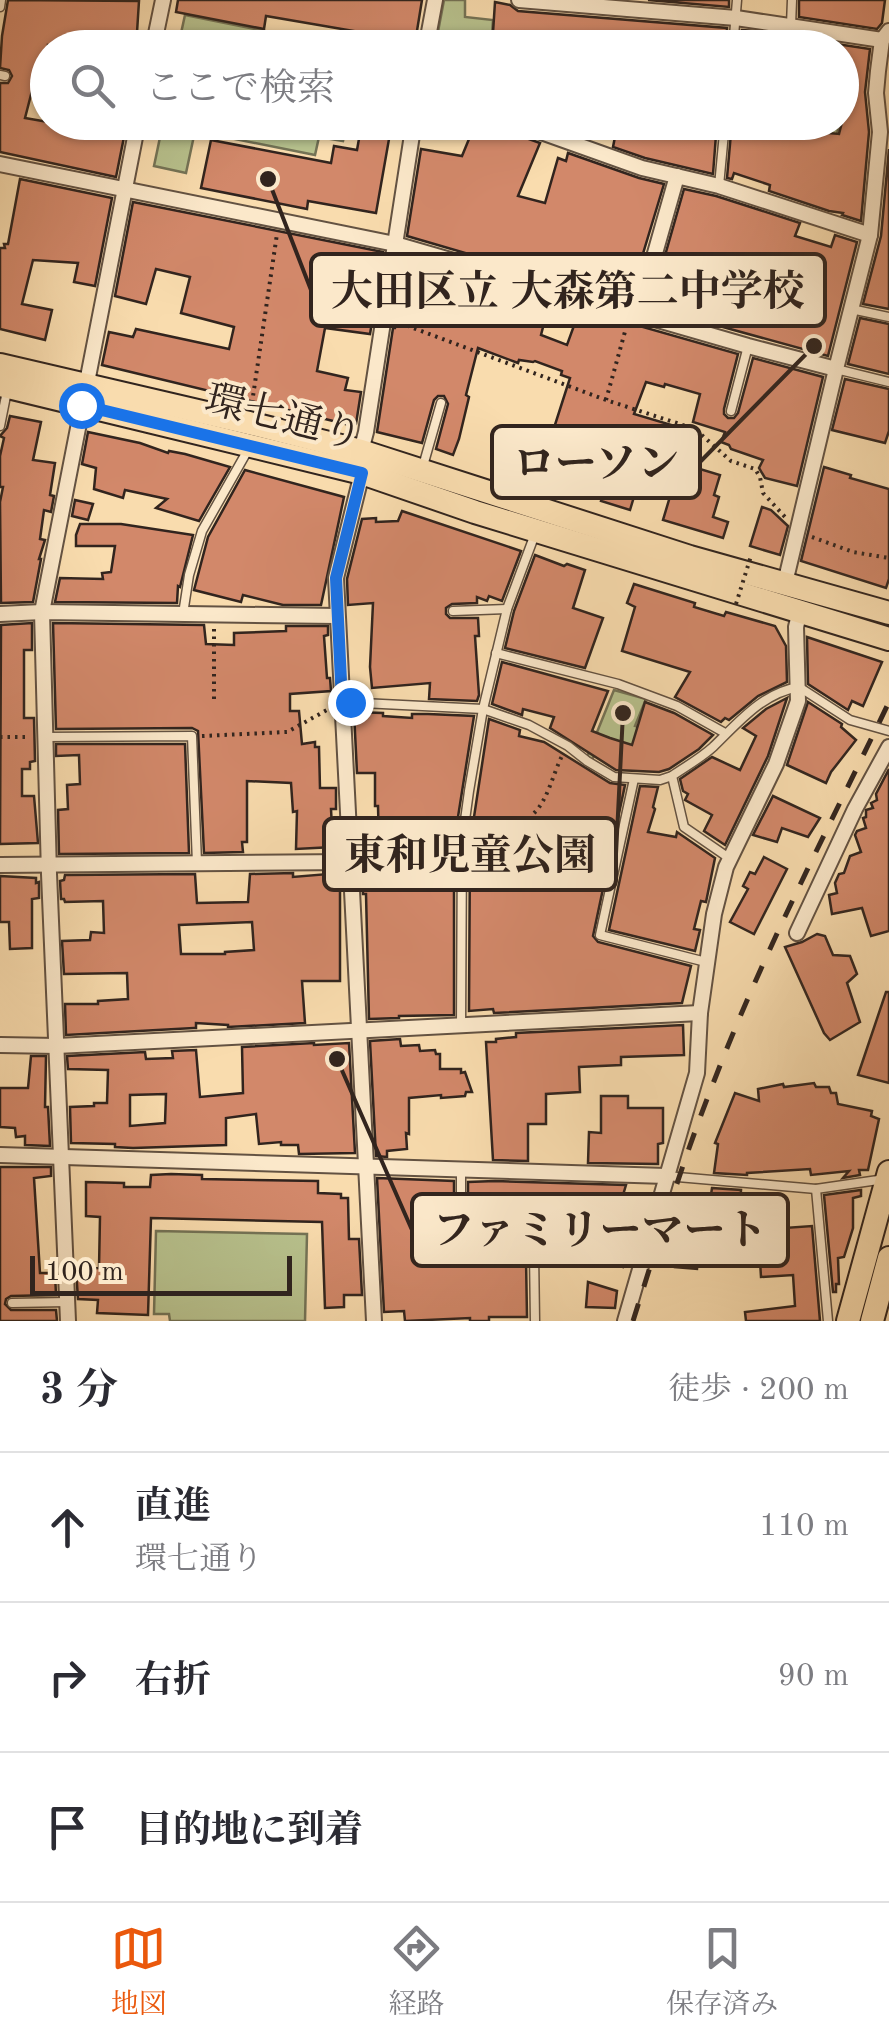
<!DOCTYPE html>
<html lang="ja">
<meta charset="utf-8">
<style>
body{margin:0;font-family:"Old Standard TT","Noto Serif JP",serif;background:#f7f7f7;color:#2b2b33}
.scale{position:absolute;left:30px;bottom:25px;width:262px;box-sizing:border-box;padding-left:10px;border:5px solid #31241e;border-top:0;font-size:28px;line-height:35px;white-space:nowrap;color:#31241e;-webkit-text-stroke:8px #fbe8ca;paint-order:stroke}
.stop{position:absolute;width:30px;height:30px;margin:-22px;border:8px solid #1a73e8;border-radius:50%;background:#fff}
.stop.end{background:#1a73e8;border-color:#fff;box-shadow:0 2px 10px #0008}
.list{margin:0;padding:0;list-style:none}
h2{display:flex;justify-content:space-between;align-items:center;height:130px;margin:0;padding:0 40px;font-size:42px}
h2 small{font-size:32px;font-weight:400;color:#7c7c81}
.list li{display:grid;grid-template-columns:65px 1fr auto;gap:30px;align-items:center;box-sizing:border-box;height:150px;padding:0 40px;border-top:2px solid #e1e1e2}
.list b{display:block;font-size:38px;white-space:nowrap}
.list p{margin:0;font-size:32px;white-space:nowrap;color:#7c7c81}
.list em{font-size:32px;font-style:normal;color:#7c7c81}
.icon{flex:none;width:55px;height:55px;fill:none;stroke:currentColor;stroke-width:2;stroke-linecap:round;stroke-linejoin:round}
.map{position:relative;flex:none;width:889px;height:1321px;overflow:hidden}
.search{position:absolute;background:#fff;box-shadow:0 2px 8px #0004;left:30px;right:30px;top:30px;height:110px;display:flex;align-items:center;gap:25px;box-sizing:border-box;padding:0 35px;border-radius:55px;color:#7c7c81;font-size:38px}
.sheet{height:580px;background:#fff}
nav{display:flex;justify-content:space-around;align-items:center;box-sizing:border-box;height:140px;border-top:2px solid #e1e1e2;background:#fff;font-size:28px;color:#7c7c81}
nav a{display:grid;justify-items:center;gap:5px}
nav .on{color:#ea580c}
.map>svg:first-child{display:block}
.green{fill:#b8c28e;stroke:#747356;stroke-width:2.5}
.building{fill:#d2886a;stroke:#31241e;stroke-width:2.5;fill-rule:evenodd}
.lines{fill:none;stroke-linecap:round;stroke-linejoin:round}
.service-casing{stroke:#635242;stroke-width:11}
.minor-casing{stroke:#635242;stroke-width:18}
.primary-casing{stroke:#31241e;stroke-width:26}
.trunk-casing{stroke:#31241e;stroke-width:26}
.path{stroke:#31241e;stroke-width:4;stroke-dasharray:2.5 5;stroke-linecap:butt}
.service{stroke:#fbe8ca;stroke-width:8}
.minor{stroke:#fbe8ca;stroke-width:14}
.primary{stroke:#f9dcae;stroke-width:22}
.trunk{stroke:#f9dcae;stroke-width:22}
.rail{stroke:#31241e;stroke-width:5;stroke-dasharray:18 18;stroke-linecap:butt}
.path-bridge{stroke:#31241e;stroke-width:4;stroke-dasharray:2.5 5;stroke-linecap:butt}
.route{stroke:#1a73e8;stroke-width:12}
.labels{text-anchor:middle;stroke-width:8;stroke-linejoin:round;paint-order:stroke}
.street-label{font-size:40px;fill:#31241e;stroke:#fbe8ca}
.leader{fill:none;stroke:#31241e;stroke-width:4}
.callout-dot{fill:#31241e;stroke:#fbe8ca;stroke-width:4}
.callout{fill:#fbe8ca;stroke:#31241e;stroke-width:4}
.callout-label{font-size:42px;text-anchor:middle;font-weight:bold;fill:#31241e}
</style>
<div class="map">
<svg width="889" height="1321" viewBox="0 0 889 1321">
<rect width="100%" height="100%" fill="#f9dcae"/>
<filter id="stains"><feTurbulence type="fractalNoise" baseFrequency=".002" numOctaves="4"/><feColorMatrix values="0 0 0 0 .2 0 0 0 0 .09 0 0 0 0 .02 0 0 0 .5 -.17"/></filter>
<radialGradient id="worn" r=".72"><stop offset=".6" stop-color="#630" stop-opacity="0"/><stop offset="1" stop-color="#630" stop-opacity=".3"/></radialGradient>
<!-- green -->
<g class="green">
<polygon points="444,0 465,0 465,17 493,20 491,47 475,47 437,37"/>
<polygon points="185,15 344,47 178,47"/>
<polygon points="163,123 163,122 347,123 343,141 319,137 315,155 195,131 186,173 154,166"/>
<polygon points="773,123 839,123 837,135 778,129"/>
<polygon points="614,690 646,699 635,726 646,729 639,749 603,736 592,760 587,757"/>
<polygon points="156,1231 307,1234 305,1321 170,1321 169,1314 154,1314"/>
</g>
<!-- building -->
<g class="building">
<polygon points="8,0 139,1 136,48 62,48 48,45 48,78 44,77 43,89 33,87 25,118 48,122 127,122 116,177 0,152 0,83 8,83 12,76 9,70 0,68 2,36"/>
<polygon points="178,0 422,0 415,43 407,42 406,48 376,48 377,35 266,16 264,29 176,12"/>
<polygon points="648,0 729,0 729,7"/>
<polygon points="799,0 885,0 882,23 877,29 799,17"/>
<polygon points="495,2 510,5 518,11 727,28 726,48 642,48 611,42 612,48 492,48"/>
<polygon points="742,30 754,31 752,48 741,48"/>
<polygon points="784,36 870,49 865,92 869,132 861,221 842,215 843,213 829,211 769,191 770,185 734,173 732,179 727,178 732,122 765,122 783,129 839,134 842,122 842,48 782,48"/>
<polygon points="362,122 392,122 376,213 308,201 307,209 201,188 211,140 331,163 334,146 357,150"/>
<polygon points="476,122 496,122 509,132 540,143 518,196 545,203 558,158 566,161 568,153 639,178 664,184 632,290 617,285 614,296 598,292 604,273 567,261 561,280 521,269 522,267 496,259 496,262 407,236 421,149 462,156"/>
<polygon points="618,122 717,122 713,174 645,158 613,147"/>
<polygon points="889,149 889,309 863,304 881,236"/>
<polygon points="20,179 112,198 95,286 74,282 78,263 33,260 22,304 52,310 45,340 0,329 0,248 5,248 4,244 8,244"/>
<polygon points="684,189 716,196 800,223 795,236 831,247 835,235 857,242 828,356 672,313 676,300 654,294"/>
<polygon points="133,202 383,252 379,277 375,276 366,320 372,322 370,334 325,328 317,371 348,378 345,390 361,392 356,424 354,426 102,365 109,332 133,337 136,329 229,349 234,327 181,313 190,277 156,269 146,304 115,296"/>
<polygon points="404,258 492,283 490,293 516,300 517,290 550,300 541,335 567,345 580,309 738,354 724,409 724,414 728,418 734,418 738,413 753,358 823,377 797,486 765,478 759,468 763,460 731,449 729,445 721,442 725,432 693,422 700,394 665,384 664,387 646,382 634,414 685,429 674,463 642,453 632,489 636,490 630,510 601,501 608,478 574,468 567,489 537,481 570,378 561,375 562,371 535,361 533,362 519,360 518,363 478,348 466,395 469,397 459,439 453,455 436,449 448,404 444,396 438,396 434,400 422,443 377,432 393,328 395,328 410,283 400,281"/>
<polygon points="860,318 889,324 889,374 848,364"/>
<polygon points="845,379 889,389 889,431 885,443 832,430"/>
<polygon points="10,416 41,422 33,460 55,463 50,495 54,496 51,512 44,510 40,539 45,540 39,559 41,559 33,602 1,603 0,502 3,487 0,487 0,456 4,438 0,436 7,428"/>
<polygon points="88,432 140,443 168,453 169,451 185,454 230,467 199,521 156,508 167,499 125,490 123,498 94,489 96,468 82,464"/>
<polygon points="680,463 720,475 714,495 719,497 713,517 728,522 723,538 663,520"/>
<polygon points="824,467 851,475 850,478 889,489 889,579 886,588 801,561"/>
<polygon points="245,470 344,497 321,605 283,605 243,595 241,602 194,590 208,537"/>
<polygon points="75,500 93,504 88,520 72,516"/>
<polygon points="762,507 771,510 788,526 780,555 750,546"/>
<polygon points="402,511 521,551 502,601 489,596 487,601 477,597 477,603 452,604 446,608 446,614 450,618 478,618 479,636 475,636 479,695 477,701 429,699 430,683 372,688 370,667 373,603 348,605 347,579 362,519 376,518 376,522 398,521"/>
<polygon points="80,524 121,524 193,535 180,587 178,586 177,603 55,602 60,578 103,579 102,573 111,572 115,546 76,546 76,535"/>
<polygon points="535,555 564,566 567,564 585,570 573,608 603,618 585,668 505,648 514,611"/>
<polygon points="634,584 695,603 694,607 724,616 726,612 775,626 786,646 787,682 758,696 729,720 725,718 721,722 675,697 690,672 622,651 635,607 627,603"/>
<polygon points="32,623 32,650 24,650 24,718 34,718 35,761 30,762 30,769 22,769 22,796 34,796 38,843 0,844 1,625"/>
<polygon points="53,623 204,625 206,644 234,645 234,633 286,631 286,626 328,626 328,635 324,636 327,678 330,678 331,691 290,694 290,711 299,711 302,744 315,742 315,747 319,747 320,788 336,788 336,809 331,809 333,847 296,849 297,811 293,812 291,783 247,781 247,842 242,842 243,852 204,853 198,731 192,728 56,729"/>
<polygon points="807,637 882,662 863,706 852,701 848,710 808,684"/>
<polygon points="502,662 608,691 592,731 610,738 632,745 645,702 674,713 713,735 699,749 669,769 659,772 616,770 550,728 554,717 523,709 522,715 492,704"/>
<polygon points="787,698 768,756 725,845 704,831 712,815 685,800 688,794 683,791 680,779 712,757 740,770 756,736 743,728 766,709"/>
<polygon points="808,702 842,724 841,727 856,740 831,772 826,783 787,765"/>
<polygon points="354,712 383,713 383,716 412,718 412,714 428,714 474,716 454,842 454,1015 399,1016 399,1018 369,1019 366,894 363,894 362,872 432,866 431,843 379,845 378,806 375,806 375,773 357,773"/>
<polygon points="489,719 520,730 519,736 544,742 610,783 625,785 593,936 598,942 691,966 682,1003 494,1013 493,1009 469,1011 470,843"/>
<polygon points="56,744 185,744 189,853 59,854 58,810 68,809 67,785 80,784 79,755 56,756"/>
<polygon points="889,769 889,931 871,936 862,908 832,914 829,895 837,893 835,883 839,874 844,873 850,856 861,852 855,835 857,831 866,828 863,818 866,817 866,810 873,808 871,803 877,800 876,794"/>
<polygon points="640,786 658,787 653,807 655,809 648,832 676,837 677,832 715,858 706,902 701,901 694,929 700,930 695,951 609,930"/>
<polygon points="773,796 820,818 808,837 782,828 777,842 753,835"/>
<polygon points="764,857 787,869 754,934 730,922 748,889 743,886 750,872 755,874"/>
<path d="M293 873V877L340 873V981H302L305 1023 228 1027V1025L196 1023V1028H194L66 1035 65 1004H98V1001L128 999 127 973 64 974 62 941 90 940 91 932 104 933 103 901 65 902 64 899H61L60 881 64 880 65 875 195 874 197 903 248 902 250 874ZM252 922 254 950 225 952V954H181L179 925Z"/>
<polygon points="0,876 36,878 36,883 39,882 39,898 32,899 32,948 10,949 9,922 0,922"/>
<polygon points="817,934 825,936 833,955 850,956 857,974 847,983 860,1022 830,1040 824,1033 785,947 802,942"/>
<polygon points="886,992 889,992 889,1083 858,1075"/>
<polygon points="683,1025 684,1055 621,1057 621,1065 579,1067 580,1092 546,1094 546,1124 528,1124 528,1161 493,1160 486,1042 496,1042 496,1039 516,1037 516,1033"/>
<polygon points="400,1039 401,1046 419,1045 420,1051 435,1050 436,1054 440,1054 440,1069 461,1069 461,1073 465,1072 472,1092 466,1092 465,1096 441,1098 441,1095 409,1098 409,1134 406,1133 407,1149 387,1151 387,1157 376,1156 370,1041"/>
<path d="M314 1043V1045L349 1043 355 1153 299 1154 298 1145H281V1142L259 1144 256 1114 226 1118V1145L133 1148 115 1147V1144L71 1143 70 1107 94 1106V1103H107L108 1070 68 1069 67 1056 145 1052 146 1059 173 1058 172 1051 196 1050 200 1097 243 1093 242 1047ZM166 1094 165 1123 130 1126V1095Z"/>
<polygon points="31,1056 46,1056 45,1107 48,1107 50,1146 25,1145 25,1136 16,1137 15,1128 0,1127 0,1088 28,1088"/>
<polygon points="814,1083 816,1087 829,1087 831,1093 836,1093 838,1104 872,1111 871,1116 879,1119 868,1170 859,1170 860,1175 843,1178 849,1171 811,1175 810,1169 747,1173 747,1175 714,1173 718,1144 715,1143 735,1093 759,1101 758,1089 783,1084 784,1087"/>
<polygon points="601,1096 628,1096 628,1108 663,1108 663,1143 658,1144 658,1164 588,1163 589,1132 601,1133"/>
<polygon points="0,1167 51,1167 51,1176 34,1178 40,1273 55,1273 56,1295 11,1296 6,1299 5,1304 11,1310 56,1310 57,1321 0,1321"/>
<polygon points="171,1174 202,1175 202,1179 318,1181 318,1193 341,1194 341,1198 348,1198 349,1239 359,1239 362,1295 344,1295 344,1307 325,1308 322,1222 151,1218 148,1315 97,1313 98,1300 78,1299 76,1269 99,1268 100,1217 86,1216 86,1182 124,1183 124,1187 150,1187 151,1175"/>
<polygon points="377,1178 454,1181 454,1225 430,1227 430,1257 526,1259 527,1317 489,1317 489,1321 470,1321 470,1318 405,1321 404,1311 384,1312"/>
<polygon points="495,1181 626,1185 609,1242 628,1247 623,1267 579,1257 581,1249 575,1245 538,1241 534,1244 474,1244 474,1223 468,1224 468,1182"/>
<polygon points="712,1188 741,1190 739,1222 785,1219 785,1228 812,1226 820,1321 746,1321 745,1312 795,1306 793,1275 761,1277 759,1244 706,1241 708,1215 699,1215 701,1194 711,1195"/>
<polygon points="861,1190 861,1196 853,1198 853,1228 844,1257 838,1258 839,1284 836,1284 836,1292 833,1292 824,1195"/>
<polygon points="677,1247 699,1249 697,1269 675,1267"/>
<polygon points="588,1282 617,1291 615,1308 586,1307"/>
</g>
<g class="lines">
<!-- service casing -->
<g class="service-casing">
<g id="service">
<polyline points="0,7 1,0"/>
<polyline points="791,25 792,0"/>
<polyline points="733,48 737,0"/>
<polyline points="0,75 5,76"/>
<polyline points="719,186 725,122"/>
<polyline points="851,309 889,317"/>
<polyline points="836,369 889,382"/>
<polyline points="731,411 748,346"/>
<polyline points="0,426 7,391"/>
<polyline points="423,466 441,403"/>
<polyline points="453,611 507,609"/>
<polyline points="183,614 189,575 202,531 249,448"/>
<polyline points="496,653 618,684 677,706 725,733"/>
<polyline points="342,702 483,709 529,725 568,746 587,761 614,777 660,780 672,776"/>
<polyline points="45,737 192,736 197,863"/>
<polyline points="634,779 600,935 706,962"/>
<path d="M729 858 684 827 672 776C685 767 701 758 713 747 738 723 762 693 799 687L850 720 889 731"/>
<polyline points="461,1026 462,842 469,791 483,709 507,609 535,534"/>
<polyline points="461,1170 461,1251 574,1252"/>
<polyline points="666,1176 816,1189 885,1179"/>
<polyline points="816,1189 828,1321"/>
<polyline points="534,1252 535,1321"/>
<polyline points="12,1303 67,1302"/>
</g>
</g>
<!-- minor casing -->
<g class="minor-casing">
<g id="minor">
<polyline points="519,0 736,18 882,40"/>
<polyline points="153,48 163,0"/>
<polyline points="426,48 435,0"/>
<polyline points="513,122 642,168 719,186 870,235"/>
<polyline points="0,164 395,244 748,346 836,369"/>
<polyline points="638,313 677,176"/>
<polyline points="785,583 836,369 870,235 880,132 876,93 878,71 882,40 889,31"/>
<polyline points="0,614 42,612 337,616"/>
<polyline points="0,865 350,862"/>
<polyline points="797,933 855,809 889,747"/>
<polyline points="0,1045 57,1046 700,1013"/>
<polyline points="0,1155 666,1176"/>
<polyline points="68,1321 49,874 42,612 138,122"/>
<polyline points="374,1321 336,578 362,473 361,451 366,432 414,122"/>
<polyline points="625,1321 697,1073 700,1013 714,914 726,867 776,764 798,701 796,627 800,611"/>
</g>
</g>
<!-- primary casing -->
<g class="primary-casing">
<g id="primary">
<polyline points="0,365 249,423 361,451 690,557 889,613"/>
<polyline points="0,385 362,473 475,512 889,639"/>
</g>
</g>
<!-- trunk casing -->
<g class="trunk-casing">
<g id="trunk">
<polyline points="848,1321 889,1172"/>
<polyline points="872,1321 889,1258"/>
</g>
</g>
<!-- path -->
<g class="path">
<polyline points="400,323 606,400 695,429 731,461 755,469 760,477 763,493 785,517"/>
<polyline points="606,400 626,328"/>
<polyline points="252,403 277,234"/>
<polyline points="812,537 853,552 889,558"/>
<polyline points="214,699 214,629"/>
<polyline points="202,736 287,732 327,710"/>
<polyline points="0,737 30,737"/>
<path d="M534 813C548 800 553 773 563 754"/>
</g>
<!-- service -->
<use href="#service" class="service"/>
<!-- minor -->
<use href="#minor" class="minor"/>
<!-- primary -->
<use href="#primary" class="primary"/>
<!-- trunk -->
<use href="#trunk" class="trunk"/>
<!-- rail -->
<path class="rail" d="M633 1321C659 1239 684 1156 716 1076 765 949 830 825 889 702"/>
<!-- path-bridge -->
<polyline class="path-bridge" points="736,604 751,556"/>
</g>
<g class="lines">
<!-- route -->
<polyline class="route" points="81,405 362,473 336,578 342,702 350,702"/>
</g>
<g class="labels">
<!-- street labels -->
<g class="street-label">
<text transform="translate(284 416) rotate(14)" y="14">環七通り</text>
</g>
</g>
<!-- callouts -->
<path class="leader" d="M268 179L311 290M814 346L700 462M623 713L616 854M337 1059L412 1230"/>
<g class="callout-dot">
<circle cx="268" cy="179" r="10"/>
<circle cx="814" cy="346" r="10"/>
<circle cx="623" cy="713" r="10"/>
<circle cx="337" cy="1059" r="10"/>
</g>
<g class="callout">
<rect x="311" y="254" width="514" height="72" rx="10"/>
<rect x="492" y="426" width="208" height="72" rx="10"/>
<rect x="324" y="818" width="292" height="72" rx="10"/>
<rect x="412" y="1194" width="376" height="72" rx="10"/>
</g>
<g class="callout-label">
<text x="568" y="305">大田区立 大森第二中学校</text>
<text x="596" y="477">ローソン</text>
<text x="470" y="869">東和児童公園</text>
<text x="600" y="1244">ファミリーマート</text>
</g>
<rect width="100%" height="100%" filter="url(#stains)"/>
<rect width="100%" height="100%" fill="url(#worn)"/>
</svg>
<div class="scale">100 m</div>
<div class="stop" style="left:81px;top:405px"></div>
<div class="stop end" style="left:350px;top:702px"></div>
<div class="search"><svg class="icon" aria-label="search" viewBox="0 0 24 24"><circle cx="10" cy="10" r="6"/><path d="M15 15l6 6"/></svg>ここで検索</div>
</div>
<section class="sheet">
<h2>3 分<small>徒歩 · 200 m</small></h2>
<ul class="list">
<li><svg class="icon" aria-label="ahead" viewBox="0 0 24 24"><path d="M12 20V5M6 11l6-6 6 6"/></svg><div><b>直進</b><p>環七通り</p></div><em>110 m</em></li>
<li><svg class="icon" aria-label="right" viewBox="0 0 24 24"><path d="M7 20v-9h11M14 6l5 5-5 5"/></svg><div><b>右折</b></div><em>90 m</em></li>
<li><svg class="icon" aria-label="arrive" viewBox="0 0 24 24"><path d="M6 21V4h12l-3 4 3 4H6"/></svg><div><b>目的地に到着</b></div></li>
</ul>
</section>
<nav>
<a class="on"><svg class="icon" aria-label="map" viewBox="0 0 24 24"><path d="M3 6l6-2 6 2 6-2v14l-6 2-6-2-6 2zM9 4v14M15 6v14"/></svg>地図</a>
<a><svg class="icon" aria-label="directions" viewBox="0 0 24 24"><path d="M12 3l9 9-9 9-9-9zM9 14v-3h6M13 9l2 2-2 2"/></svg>経路</a>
<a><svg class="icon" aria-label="saved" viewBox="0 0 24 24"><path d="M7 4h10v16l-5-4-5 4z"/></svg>保存済み</a>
</nav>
